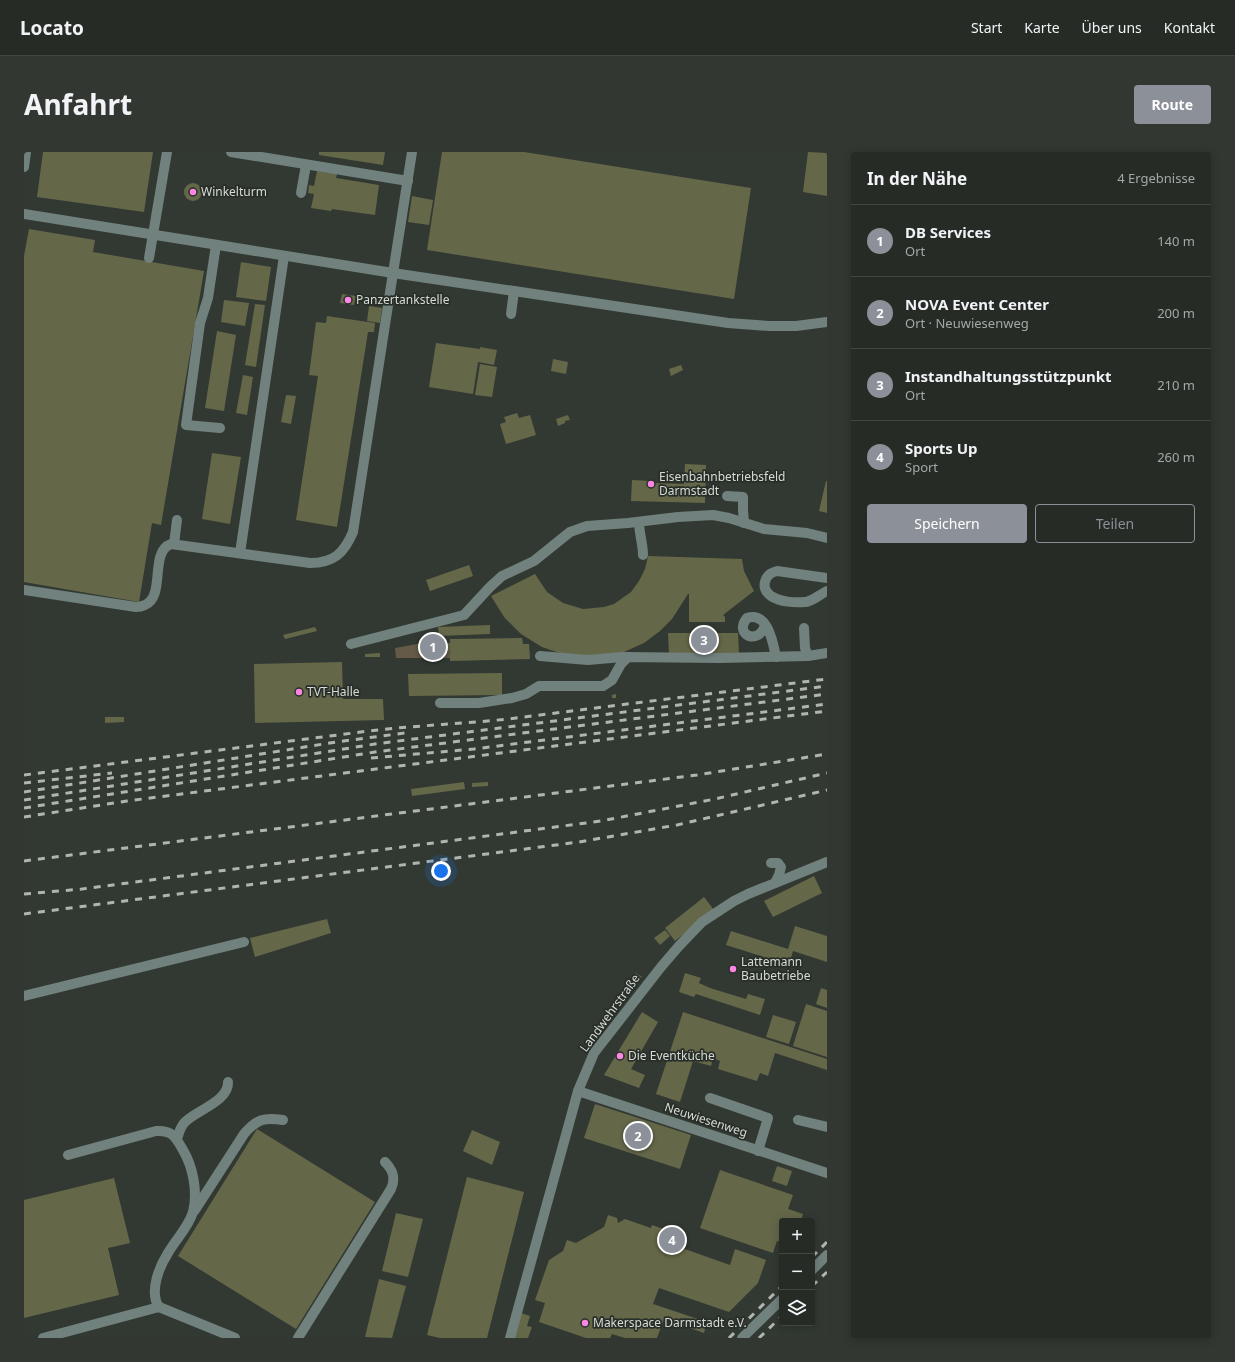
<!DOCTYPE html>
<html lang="de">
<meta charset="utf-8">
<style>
body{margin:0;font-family:"Noto Sans",sans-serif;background:#323732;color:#f1f3f6}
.controls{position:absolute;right:12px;bottom:12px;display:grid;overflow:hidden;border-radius:4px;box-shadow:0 2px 10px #0003}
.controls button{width:36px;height:36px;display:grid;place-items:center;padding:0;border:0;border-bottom:1px solid #424743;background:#262b26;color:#f1f3f6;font:20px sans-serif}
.you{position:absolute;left:417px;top:719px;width:14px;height:14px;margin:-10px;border:3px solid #fff;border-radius:50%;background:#1a73e8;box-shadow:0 0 0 6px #1a73e833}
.badge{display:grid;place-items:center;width:26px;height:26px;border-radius:50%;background:#8c9099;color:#fff;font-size:13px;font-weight:700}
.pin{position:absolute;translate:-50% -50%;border:2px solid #fff;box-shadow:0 1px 4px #0006}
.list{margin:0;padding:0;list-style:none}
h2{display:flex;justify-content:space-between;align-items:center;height:52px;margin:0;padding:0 16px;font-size:17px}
h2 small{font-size:13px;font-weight:400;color:#a4a7a7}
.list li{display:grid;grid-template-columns:26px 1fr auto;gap:12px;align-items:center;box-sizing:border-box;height:72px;padding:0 16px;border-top:1px solid #424743}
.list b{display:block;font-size:15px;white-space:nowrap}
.list p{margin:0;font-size:13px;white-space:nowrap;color:#a4a7a7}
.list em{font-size:13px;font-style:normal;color:#a4a7a7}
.actions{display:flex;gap:8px;padding:12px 16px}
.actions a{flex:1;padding:9px 0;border:1px solid #8c9099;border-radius:4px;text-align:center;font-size:14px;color:#8c9099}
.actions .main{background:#8c9099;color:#fff}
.icon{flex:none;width:22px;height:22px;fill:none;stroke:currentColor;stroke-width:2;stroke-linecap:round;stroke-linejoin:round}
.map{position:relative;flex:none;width:803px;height:1186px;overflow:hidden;border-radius:4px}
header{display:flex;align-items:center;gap:24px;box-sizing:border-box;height:56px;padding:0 20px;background:#262b26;border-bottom:1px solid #424743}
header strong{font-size:19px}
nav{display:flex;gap:22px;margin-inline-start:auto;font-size:14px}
.intro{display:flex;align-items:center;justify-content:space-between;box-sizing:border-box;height:96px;padding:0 24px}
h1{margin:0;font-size:28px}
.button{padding:10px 18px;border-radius:4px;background:#8c9099;color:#fff;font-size:14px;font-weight:700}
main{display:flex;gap:24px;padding:0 24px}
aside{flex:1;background:#262b26;border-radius:4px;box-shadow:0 2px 10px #0003}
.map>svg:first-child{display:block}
.green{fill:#655948}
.building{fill:#656749}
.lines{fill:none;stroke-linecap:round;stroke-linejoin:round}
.minor{stroke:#71817d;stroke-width:10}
.rail{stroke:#b0b5b0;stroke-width:3;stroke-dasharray:7 7;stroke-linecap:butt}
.poi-dot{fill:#fc86e4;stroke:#282e28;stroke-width:1.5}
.labels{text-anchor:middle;stroke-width:3.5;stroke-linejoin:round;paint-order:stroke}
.poi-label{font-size:12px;fill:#d7dbd7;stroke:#282e28;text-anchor:start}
.street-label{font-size:12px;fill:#d7dbd7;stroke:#282e28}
</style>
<header>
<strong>Locato</strong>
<nav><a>Start</a><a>Karte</a><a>Über uns</a><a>Kontakt</a></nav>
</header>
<div class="intro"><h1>Anfahrt</h1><a class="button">Route</a></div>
<main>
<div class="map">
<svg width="803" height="1186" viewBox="0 0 803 1186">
<rect width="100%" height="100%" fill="#323932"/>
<!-- green -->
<polygon class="green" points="393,492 393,500 426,499 426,506 372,506 371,496"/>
<!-- building -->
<g class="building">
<polygon points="19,0 129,0 120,60 13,45"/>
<polygon points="295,0 361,0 359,13 295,3"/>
<polygon points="418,0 500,0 727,36 710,147 403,98"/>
<polygon points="784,0 803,1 803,44 779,40"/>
<polygon points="293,19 313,22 312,26 355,33 351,63 308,57 307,59 287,56 290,42 284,41 285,33 290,34"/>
<circle cx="169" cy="40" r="9"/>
<polygon points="388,44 409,48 405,73 384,70"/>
<polygon points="5,77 71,88 69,100 180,119 137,373 128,371 115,450 0,430 0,104"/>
<polygon points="217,110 247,115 242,149 212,145"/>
<polygon points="318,142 332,144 330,153 316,151"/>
<polygon points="200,148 225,151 221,174 197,170"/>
<polygon points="231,152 241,153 232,215 221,213"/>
<polygon points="345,154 358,156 356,171 343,169"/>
<polygon points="303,164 351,171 350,180 344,180 313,375 272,368 294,224 285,223 292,170 302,171"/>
<polygon points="193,179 212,183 200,259 181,256"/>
<polygon points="412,191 456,197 456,195 473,198 470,213 454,210 449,242 405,235"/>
<polygon points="529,207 544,210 542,222 527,219"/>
<polygon points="456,212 473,215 468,245 451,243"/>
<polygon points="657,213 659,218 647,224 645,217"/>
<polygon points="219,223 229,225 223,263 212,261"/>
<polygon points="262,243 272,244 267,272 257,270"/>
<polygon points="493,261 495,266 506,263 512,283 482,292 476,272 482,270 480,265"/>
<polygon points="544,263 546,268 541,269 541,271 534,274 532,267"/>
<polygon points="188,301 217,305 206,372 178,367"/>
<polygon points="661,312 682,313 681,351 607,349 608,328 628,329 628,331 660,332"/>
<polygon points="802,329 803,329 803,361 795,359"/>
<polygon points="624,404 718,407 720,419 730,439 699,463 701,465 701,470 665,470 665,442 664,442 648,467 636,479 620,491 600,500 589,503 541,503 518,495 497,482 480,465 467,444 511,422 523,440 539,451 559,457 580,455 590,452 607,440 615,429 621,417"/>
<polygon points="445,413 449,424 406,439 402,428"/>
<polygon points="466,473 466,482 415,484 414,475"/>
<polygon points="291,475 293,479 261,487 259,483"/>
<polygon points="644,481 714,481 715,502 645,502"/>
<polygon points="498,486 499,492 505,492 506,507 426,509 426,499 393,500 393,492 426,491 426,487"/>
<polygon points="356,501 356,505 341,505 341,502"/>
<polygon points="318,510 319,547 359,547 360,568 231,571 230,512"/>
<polygon points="478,521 478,543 385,544 384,522"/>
<polygon points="592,542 592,546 588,546 588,543"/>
<polygon points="81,565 100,565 100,570 81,571"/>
<polygon points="440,630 441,637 388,644 387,637"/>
<polygon points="464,630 464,634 448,635 448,631"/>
<polygon points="790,724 798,741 749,765 740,749"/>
<polygon points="680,745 690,758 651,789 641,776"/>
<polygon points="303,767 307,781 231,805 226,786"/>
<polygon points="771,774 803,784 803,810 769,799 765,813 702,793 707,779 764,797"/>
<polygon points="641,778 646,784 636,793 630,786"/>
<polygon points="612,821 618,825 605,841 600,836"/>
<polygon points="661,821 677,826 675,831 686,836 722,847 724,842 741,847 736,863 672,842 670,845 655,840"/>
<polygon points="797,836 803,838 803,856 792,852"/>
<polygon points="782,852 803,859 803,905 769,894"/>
<polygon points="618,860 634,870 607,917 621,923 615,936 580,923"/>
<polygon points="659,860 803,907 803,918 751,901 744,924 736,921 733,929 694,917 696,909 689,906 687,914 669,909 656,950 632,942"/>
<polygon points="749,863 772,870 765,892 742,885"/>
<polygon points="571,952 667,983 656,1017 560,986"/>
<polygon points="233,977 351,1050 272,1177 154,1104"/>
<polygon points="448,978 476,990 468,1013 439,999"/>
<polygon points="753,1014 768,1019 763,1034 748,1029"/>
<polygon points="696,1018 769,1043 764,1057 779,1062 777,1069 758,1069 758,1090 753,1089 749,1101 676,1076"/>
<polygon points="443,1025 500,1040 463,1186 416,1186 403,1183"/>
<polygon points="90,1026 106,1091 84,1096 95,1143 0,1166 0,1048"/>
<polygon points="372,1061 399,1067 384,1125 358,1119"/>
<polygon points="584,1063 593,1066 594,1071 601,1067 627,1076 628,1073 659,1084 655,1095 706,1113 711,1097 742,1108 734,1131 705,1160 635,1136 629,1152 683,1170 680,1181 640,1167 633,1186 601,1186 588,1182 586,1186 562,1186 515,1170 521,1151 511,1148 525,1108 539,1099 543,1088 552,1091 580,1075"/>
<polygon points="355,1127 382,1134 368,1186 341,1185"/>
<polygon points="497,1161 506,1164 503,1174 508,1175 504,1186 489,1186"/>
</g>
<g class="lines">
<!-- minor -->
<g class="minor">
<polyline points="207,0 384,29"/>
<polyline points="0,15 2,0"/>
<polyline points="277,41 282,13"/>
<polyline points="0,62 369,121 388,0"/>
<polyline points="192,93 184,146 176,171 162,273 196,276"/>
<polyline points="125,106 143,0"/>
<polyline points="487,162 490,139"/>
<polyline points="703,344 719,345 719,358 720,371"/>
<path d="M615 370C615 381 619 392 619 403"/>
<polyline points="150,392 153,368"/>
<polyline points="216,401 260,104"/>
<path d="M803 426 753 419C740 422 736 436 747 444 756 450 771 451 781 450 788 450 796 442 803 439"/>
<path d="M0 438 112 455C115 455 119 454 121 453 142 444 125 400 147 392L286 411C310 411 320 401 329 380L369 121 704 171 745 174H772L803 170"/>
<path d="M741 473C735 494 709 483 723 466 744 459 749 491 752 505"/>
<polyline points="780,476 781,496 784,504"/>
<polyline points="327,492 440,463 466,435 478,424 510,409 546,380 563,374 604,371 654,365 689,363 705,366 740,377 783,381 803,386"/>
<polyline points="516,504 564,508 598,505 696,506 784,504 803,501"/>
<polyline points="416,551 455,551 488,546 502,542 515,534 579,534 588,528 597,512 604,505"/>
<polyline points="747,711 754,711 757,715 755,723 751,731"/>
<polyline points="0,844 220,790"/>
<polyline points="554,939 803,1021"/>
<polyline points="686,946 744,966 734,999"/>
<polyline points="774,968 803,975"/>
<path d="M153 987C155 981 156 975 161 970 173 958 205 949 204 930"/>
<path d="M44 1003 132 979C148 978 151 984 159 998 169 1015 174 1040 169 1060 164 1076 152 1087 144 1101 135 1115 125 1140 135 1155"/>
<path d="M171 1058 220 982C233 967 240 965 259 968"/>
<polyline points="788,1118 803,1103"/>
<polyline points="19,1186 135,1155 211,1186"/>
<path d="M274 1186 367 1037C372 1026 369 1018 361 1010"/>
<polyline points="486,1186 554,939 570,901 637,815 655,794 678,770 710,749 724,742 803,710"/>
<polyline points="718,1186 758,1147"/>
</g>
<!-- rail -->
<g class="rail">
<polyline points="347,606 450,597 803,552"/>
<path d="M0 623 345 579C394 573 443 572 492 566L803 527"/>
<polyline points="0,631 88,621"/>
<polyline points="0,640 312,590 381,581"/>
<polyline points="0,648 351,592 803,534"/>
<polyline points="0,656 351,600 803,542"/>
<polyline points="0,665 103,649 803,559"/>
<polyline points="0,709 673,623 803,602"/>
<polyline points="0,742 58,737 577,669 691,647 803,621"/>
<polyline points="0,762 555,690 653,673 803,638"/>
<polyline points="788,1105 803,1090"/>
<polyline points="788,1134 803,1120"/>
<polyline points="705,1186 758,1134"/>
<polyline points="735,1186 758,1164"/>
</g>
</g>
<!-- markers -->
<g class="poi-dot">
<circle cx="169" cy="40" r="4"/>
<circle cx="324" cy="148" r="4"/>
<circle cx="627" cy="332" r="4"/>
<circle cx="275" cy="540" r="4"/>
<circle cx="709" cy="817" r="4"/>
<circle cx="596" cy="904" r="4"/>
<circle cx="561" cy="1171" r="4"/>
</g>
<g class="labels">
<!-- poi labels -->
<g class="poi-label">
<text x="177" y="44">Winkelturm</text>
<text x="332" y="152">Panzertankstelle</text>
<text x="635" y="329">Eisenbahnbetriebsfeld<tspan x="635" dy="14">Darmstadt</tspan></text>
<text x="283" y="544">TVT-Halle</text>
<text x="717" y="814">Lattemann<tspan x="717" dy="14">Baubetriebe</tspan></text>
<text x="604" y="908">Die Eventküche</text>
<text x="569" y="1175">Makerspace Darmstadt e.V.</text>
</g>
<!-- street labels -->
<g class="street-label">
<text transform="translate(586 861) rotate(-54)" y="4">Landwehrstraße</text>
<text transform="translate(682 968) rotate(18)" y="4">Neuwiesenweg</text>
</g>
</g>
</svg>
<div class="controls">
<button>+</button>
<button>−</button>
<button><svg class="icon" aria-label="layers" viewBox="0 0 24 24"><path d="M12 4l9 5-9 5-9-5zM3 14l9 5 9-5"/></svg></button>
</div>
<div class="you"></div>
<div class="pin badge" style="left:409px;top:495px">1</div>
<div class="pin badge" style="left:614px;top:984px">2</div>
<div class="pin badge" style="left:680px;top:488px">3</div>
<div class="pin badge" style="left:648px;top:1088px">4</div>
</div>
<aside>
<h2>In der Nähe<small>4 Ergebnisse</small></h2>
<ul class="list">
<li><span class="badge">1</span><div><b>DB Services</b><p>Ort</p></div><em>140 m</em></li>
<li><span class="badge">2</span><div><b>NOVA Event Center</b><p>Ort · Neuwiesenweg</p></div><em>200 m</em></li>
<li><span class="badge">3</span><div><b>Instandhaltungsstützpunkt</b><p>Ort</p></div><em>210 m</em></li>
<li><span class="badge">4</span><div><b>Sports Up</b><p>Sport</p></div><em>260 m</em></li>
</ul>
<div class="actions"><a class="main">Speichern</a><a>Teilen</a></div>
</aside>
</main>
